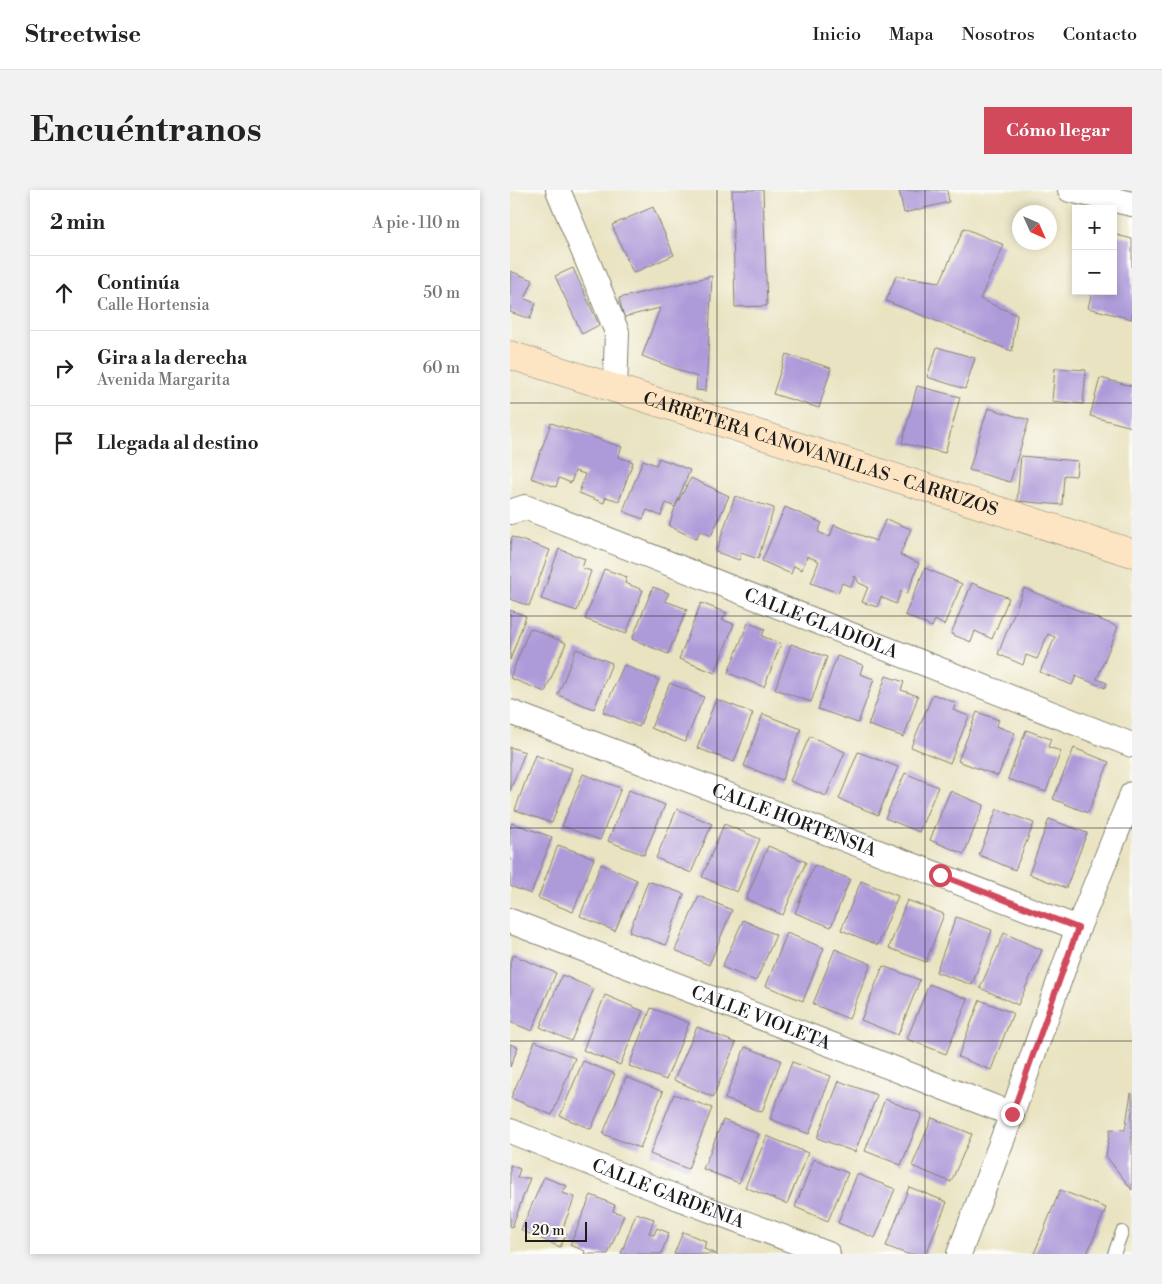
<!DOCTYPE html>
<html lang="es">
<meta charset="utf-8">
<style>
body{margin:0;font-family:"Libre Bodoni",serif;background:#f2f2f2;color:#222}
.controls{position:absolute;right:15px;top:15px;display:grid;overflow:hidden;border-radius:0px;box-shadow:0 2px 8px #0003}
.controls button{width:45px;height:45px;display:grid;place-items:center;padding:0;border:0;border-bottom:1px solid #e0e0e0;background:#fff;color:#222;font:25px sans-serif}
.compass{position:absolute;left:502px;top:15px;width:45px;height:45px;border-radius:50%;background:#fff;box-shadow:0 2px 8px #0003;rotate:135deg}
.scale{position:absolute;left:15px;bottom:12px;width:62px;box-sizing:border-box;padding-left:5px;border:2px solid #1c1c1c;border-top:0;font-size:14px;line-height:18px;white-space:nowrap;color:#1c1c1c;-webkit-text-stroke:4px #fdfcf7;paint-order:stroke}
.stop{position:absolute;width:15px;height:15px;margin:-11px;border:4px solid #d1495b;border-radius:50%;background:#fff}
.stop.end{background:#d1495b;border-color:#fff;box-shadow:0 1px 5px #0008}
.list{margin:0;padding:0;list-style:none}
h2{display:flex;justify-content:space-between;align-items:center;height:65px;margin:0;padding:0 20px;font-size:21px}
h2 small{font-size:16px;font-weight:400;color:#767676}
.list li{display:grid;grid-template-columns:32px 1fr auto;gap:15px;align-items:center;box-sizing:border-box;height:75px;padding:0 20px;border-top:1px solid #e0e0e0}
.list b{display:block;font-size:19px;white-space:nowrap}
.list p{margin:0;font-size:16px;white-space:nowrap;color:#767676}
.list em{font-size:16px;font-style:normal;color:#767676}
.icon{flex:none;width:28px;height:28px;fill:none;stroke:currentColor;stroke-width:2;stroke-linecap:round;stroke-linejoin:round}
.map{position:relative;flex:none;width:622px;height:1064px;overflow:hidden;border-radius:0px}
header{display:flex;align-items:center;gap:30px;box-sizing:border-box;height:70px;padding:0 25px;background:#fff;border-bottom:1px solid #e0e0e0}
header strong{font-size:24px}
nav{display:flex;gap:28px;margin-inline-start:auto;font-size:18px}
.intro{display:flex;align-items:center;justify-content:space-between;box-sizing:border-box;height:120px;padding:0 30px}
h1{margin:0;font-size:35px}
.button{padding:12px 22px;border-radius:0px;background:#d1495b;color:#fff;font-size:18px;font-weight:700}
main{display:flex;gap:30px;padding:0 30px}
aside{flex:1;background:#fff;border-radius:0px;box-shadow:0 2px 8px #0003}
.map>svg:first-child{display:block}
.building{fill:#ad9ad9}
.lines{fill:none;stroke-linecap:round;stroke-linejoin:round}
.lane-casing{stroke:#82806e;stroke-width:14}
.street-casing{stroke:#82806e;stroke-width:26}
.secondary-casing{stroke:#82806e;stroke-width:29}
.lane{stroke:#fff;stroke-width:12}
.street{stroke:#fff;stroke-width:24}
.secondary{stroke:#fde5c4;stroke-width:28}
.route{stroke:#d1495b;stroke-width:6}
.grid{fill:none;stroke:#1c1c1c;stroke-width:1;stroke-opacity:0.55}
.labels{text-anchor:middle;stroke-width:5;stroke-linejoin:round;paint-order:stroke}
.street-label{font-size:18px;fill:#1c1c1c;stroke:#fdfcf7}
</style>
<header>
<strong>Streetwise</strong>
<nav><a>Inicio</a><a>Mapa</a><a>Nosotros</a><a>Contacto</a></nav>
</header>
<div class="intro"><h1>Encuéntranos</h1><a class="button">Cómo llegar</a></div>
<main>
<aside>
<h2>2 min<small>A pie · 110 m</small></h2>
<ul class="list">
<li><svg class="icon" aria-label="ahead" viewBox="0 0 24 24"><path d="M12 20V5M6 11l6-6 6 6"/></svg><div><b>Continúa</b><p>Calle Hortensia</p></div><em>50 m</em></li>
<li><svg class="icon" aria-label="right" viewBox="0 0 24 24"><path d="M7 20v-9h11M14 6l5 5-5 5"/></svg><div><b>Gira a la derecha</b><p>Avenida Margarita</p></div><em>60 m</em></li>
<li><svg class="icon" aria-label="arrive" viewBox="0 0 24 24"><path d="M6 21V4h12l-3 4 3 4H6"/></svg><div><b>Llegada al destino</b></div></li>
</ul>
</aside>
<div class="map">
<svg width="622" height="1064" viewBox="0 0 622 1064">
<rect width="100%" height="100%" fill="#fdfcf7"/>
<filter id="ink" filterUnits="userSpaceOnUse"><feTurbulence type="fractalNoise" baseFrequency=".02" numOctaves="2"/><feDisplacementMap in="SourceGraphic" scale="10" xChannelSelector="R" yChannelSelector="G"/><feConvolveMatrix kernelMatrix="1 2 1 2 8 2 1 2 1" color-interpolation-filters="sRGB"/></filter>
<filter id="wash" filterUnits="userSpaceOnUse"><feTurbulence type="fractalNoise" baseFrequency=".0096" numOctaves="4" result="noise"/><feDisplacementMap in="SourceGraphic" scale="20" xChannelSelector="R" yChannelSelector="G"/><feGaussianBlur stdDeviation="1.12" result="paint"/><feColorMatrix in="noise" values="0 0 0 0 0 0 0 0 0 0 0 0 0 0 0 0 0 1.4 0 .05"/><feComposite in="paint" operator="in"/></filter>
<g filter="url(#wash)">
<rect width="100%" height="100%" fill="#e9e3c1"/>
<g id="blocks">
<!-- building -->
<g class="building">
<polygon points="222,0 253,0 257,116 225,117"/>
<polygon points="389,0 437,0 439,12 394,23"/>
<polygon points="143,17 164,65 123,83 102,35"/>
<polygon points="454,38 494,55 470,109 507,125 502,161 376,111 386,86 430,92"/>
<polygon points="603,44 622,49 622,129 578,118 582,101 603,101"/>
<polygon points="63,78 89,135 72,144 45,86"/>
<polygon points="0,81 23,90 15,109 26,113 20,129 0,122"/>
<polygon points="202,86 196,201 186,200 187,187 132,166 150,118 114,127 109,108"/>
<polygon points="427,157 465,168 455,199 417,187"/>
<polygon points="276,164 321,178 309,218 263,204"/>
<polygon points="545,178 576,180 573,214 542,211"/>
<polygon points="590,188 622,196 622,237 580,226"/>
<polygon points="407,196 450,207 435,263 392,253"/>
<polygon points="478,218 519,230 500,292 459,280"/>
<polygon points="41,233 112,257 108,267 123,272 109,311 96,307 94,313 69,303 75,284 65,281 61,293 49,288 46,297 21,288"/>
<polygon points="511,266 568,271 566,286 554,285 552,315 507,311"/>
<polygon points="149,268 180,280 165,317 181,288 219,306 201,346 190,341 186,349 159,336 165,317 156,313 151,326 137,320 133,329 113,321 133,270 146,275"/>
<polygon points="225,306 264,318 248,369 231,363 229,370 206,362"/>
<polygon points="275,317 312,333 308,342 320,347 324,335 366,351 376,329 401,339 390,365 409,373 397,404 391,401 386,414 371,407 367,417 352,412 358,397 349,393 345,386 341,397 332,393 328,403 301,393 309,371 297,366 292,380 284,376 281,384 252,371"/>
<polygon points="2,347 40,360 19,416 0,409 0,354"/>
<polygon points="49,359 75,369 72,378 81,381 67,421 31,409"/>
<polygon points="415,378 452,394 434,435 425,430 422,437 395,425"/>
<polygon points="94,379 117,387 115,393 133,400 116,444 75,429"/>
<polygon points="462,393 499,408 482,449 465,441 461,452 441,444"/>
<polygon points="143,397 159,403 155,411 177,419 158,464 122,449"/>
<polygon points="514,398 608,437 587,489 597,493 595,498 566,486 562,495 530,482 545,447 538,444 527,469 516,465 513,475 488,464"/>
<polygon points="191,413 217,423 212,430 224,434 205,483 169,469"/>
<polygon points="0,420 16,426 0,470"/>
<polygon points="238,433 255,439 252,446 271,454 254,497 218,483"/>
<polygon points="20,438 56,453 35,502 0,488"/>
<polygon points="281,454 317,467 301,512 265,499"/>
<polygon points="66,459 102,473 84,519 48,505"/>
<polygon points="327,466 353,475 350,484 364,489 348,533 308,519"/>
<polygon points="114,475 149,490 129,537 93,522"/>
<polygon points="376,486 394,492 391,500 408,506 394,547 358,535"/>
<polygon points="160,493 194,507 175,552 141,538"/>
<polygon points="423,504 446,513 443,520 459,526 440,573 401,557"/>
<polygon points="206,509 243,523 224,572 187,558"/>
<polygon points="467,522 489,530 486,536 505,543 488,586 448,571"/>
<polygon points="253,524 291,539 272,590 234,576"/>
<polygon points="516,540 541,549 538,557 551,561 536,602 498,589"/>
<polygon points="300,546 335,562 316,606 280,591"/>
<polygon points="0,557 15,562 0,601"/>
<polygon points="564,558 599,572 578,623 543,609"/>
<polygon points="348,562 388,577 368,625 329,609"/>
<polygon points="25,565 62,578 42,633 5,620"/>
<polygon points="395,583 428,597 409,642 375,628"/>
<polygon points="73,584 111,598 90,650 52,636"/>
<polygon points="119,600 155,615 134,665 98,651"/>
<polygon points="440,601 474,615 454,664 420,650"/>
<polygon points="167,619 202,634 181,683 146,668"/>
<polygon points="487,619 524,633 505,680 469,665"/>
<polygon points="539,629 577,643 556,698 519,684"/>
<polygon points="2,633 42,647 21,704 0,696 0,638"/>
<polygon points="214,634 250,649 227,702 192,687"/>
<polygon points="48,655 84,668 63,722 28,708"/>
<polygon points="258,656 296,672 273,725 236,709"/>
<polygon points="91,674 127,690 105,741 70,726"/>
<polygon points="304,675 340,689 321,737 285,723"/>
<polygon points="138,691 174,704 156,755 119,742"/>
<polygon points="351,691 388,706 368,755 331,740"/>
<polygon points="189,706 222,720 199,775 165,760"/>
<polygon points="397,710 434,724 416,772 379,758"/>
<polygon points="446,727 482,740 462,795 426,782"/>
<polygon points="233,730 266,745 246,791 212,777"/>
<polygon points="277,743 314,758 293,811 256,796"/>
<polygon points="494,743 532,760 508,815 470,798"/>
<polygon points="325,759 361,774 339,829 303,814"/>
<polygon points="3,765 46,783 22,841 0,832 0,772"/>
<polygon points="373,776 410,790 388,845 351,830"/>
<polygon points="52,785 84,799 61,851 30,837"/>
<polygon points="419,794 458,809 436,864 397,849"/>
<polygon points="95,805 133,821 110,875 73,860"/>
<polygon points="470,810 503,823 481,880 448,867"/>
<polygon points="141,818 179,833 156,890 119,876"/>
<polygon points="187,837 226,853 203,907 164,890"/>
<polygon points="25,851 65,868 42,925 1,908"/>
<polygon points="0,854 8,857 0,877"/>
<polygon points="235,857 271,870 252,922 215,909"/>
<polygon points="73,871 105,884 81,939 50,926"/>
<polygon points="282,872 321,886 299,944 260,929"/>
<polygon points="116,887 153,902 130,958 93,944"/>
<polygon points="329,891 367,905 345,962 307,948"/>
<polygon points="621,903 622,904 622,1000 596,966 600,939 615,940"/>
<polygon points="164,904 202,918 178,979 140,964"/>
<polygon points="375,909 412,924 391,975 355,961"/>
<polygon points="422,928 462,944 441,992 402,976"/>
<polygon points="213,930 249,944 229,993 193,979"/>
<polygon points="257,946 298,963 277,1014 235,997"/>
<polygon points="304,969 338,983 318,1031 285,1017"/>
<polygon points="0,975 10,979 7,988 20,988 2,1037 0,1036"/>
<polygon points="347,984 385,999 365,1048 328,1033"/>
<polygon points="34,987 57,996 52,1003 65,1007 51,1042 57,1043 50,1057 11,1040"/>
<polygon points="399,997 437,1012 416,1064 397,1064 376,1056"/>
<polygon points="550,1000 596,1018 577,1064 524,1064"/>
<polygon points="81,1005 105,1015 103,1021 114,1025 98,1064 74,1064 75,1061 60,1055"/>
<polygon points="126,1023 144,1029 139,1043 144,1045 147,1038 159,1043 151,1064 111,1064"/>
<polygon points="173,1042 196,1051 194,1059 206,1064 164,1064"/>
</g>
</g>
</g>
<g filter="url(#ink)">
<use href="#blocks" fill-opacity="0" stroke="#82806e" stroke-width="1"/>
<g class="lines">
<!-- lane casing -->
<g class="lane-casing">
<polyline id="lane" points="604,1064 612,1042"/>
</g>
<!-- street casing -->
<g class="street-casing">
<g id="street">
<polyline points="48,0 107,142 105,200"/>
<polyline points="560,0 622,14"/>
<path id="s1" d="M0 322 15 317 622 555"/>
<path id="s2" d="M0 522 568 738"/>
<path id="s3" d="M0 731 502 924"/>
<path id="s4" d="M0 941 171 1009 318 1064"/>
<polyline points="449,1064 502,924 568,738 622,604"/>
</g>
</g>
<!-- secondary casing -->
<g class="secondary-casing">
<g id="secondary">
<path id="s5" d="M0 165 622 363"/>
</g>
</g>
<!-- lane -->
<use href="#lane" class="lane"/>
<!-- street -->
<use href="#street" class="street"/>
<!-- secondary -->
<use href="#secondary" class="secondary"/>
</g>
</g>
<g class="lines" filter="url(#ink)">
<!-- route -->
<polyline class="route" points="430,685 568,738 502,924"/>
</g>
<!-- grid -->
<path class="grid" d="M207 0V1064M415 0V1064M0 213H622M0 426H622M0 638H622M0 851H622"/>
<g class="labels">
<!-- street labels -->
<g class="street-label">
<text dy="6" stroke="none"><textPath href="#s5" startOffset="326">CARRETERA CANOVANILLAS - CARRUZOS</textPath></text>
<text dy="6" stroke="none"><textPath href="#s1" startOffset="334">CALLE GLADIOLA</textPath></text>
<text dy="6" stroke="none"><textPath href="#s2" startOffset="304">CALLE HORTENSIA</textPath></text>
<text dy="6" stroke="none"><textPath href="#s3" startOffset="269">CALLE VIOLETA</textPath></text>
<text dy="6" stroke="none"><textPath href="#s4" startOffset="170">CALLE GARDENIA</textPath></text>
</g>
</g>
</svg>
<div class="controls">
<button>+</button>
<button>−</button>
</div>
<svg class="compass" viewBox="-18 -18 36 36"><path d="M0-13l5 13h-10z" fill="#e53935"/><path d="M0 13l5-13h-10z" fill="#767676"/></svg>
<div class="scale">20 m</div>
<div class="stop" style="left:430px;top:685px"></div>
<div class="stop end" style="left:502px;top:924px"></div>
</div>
</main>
